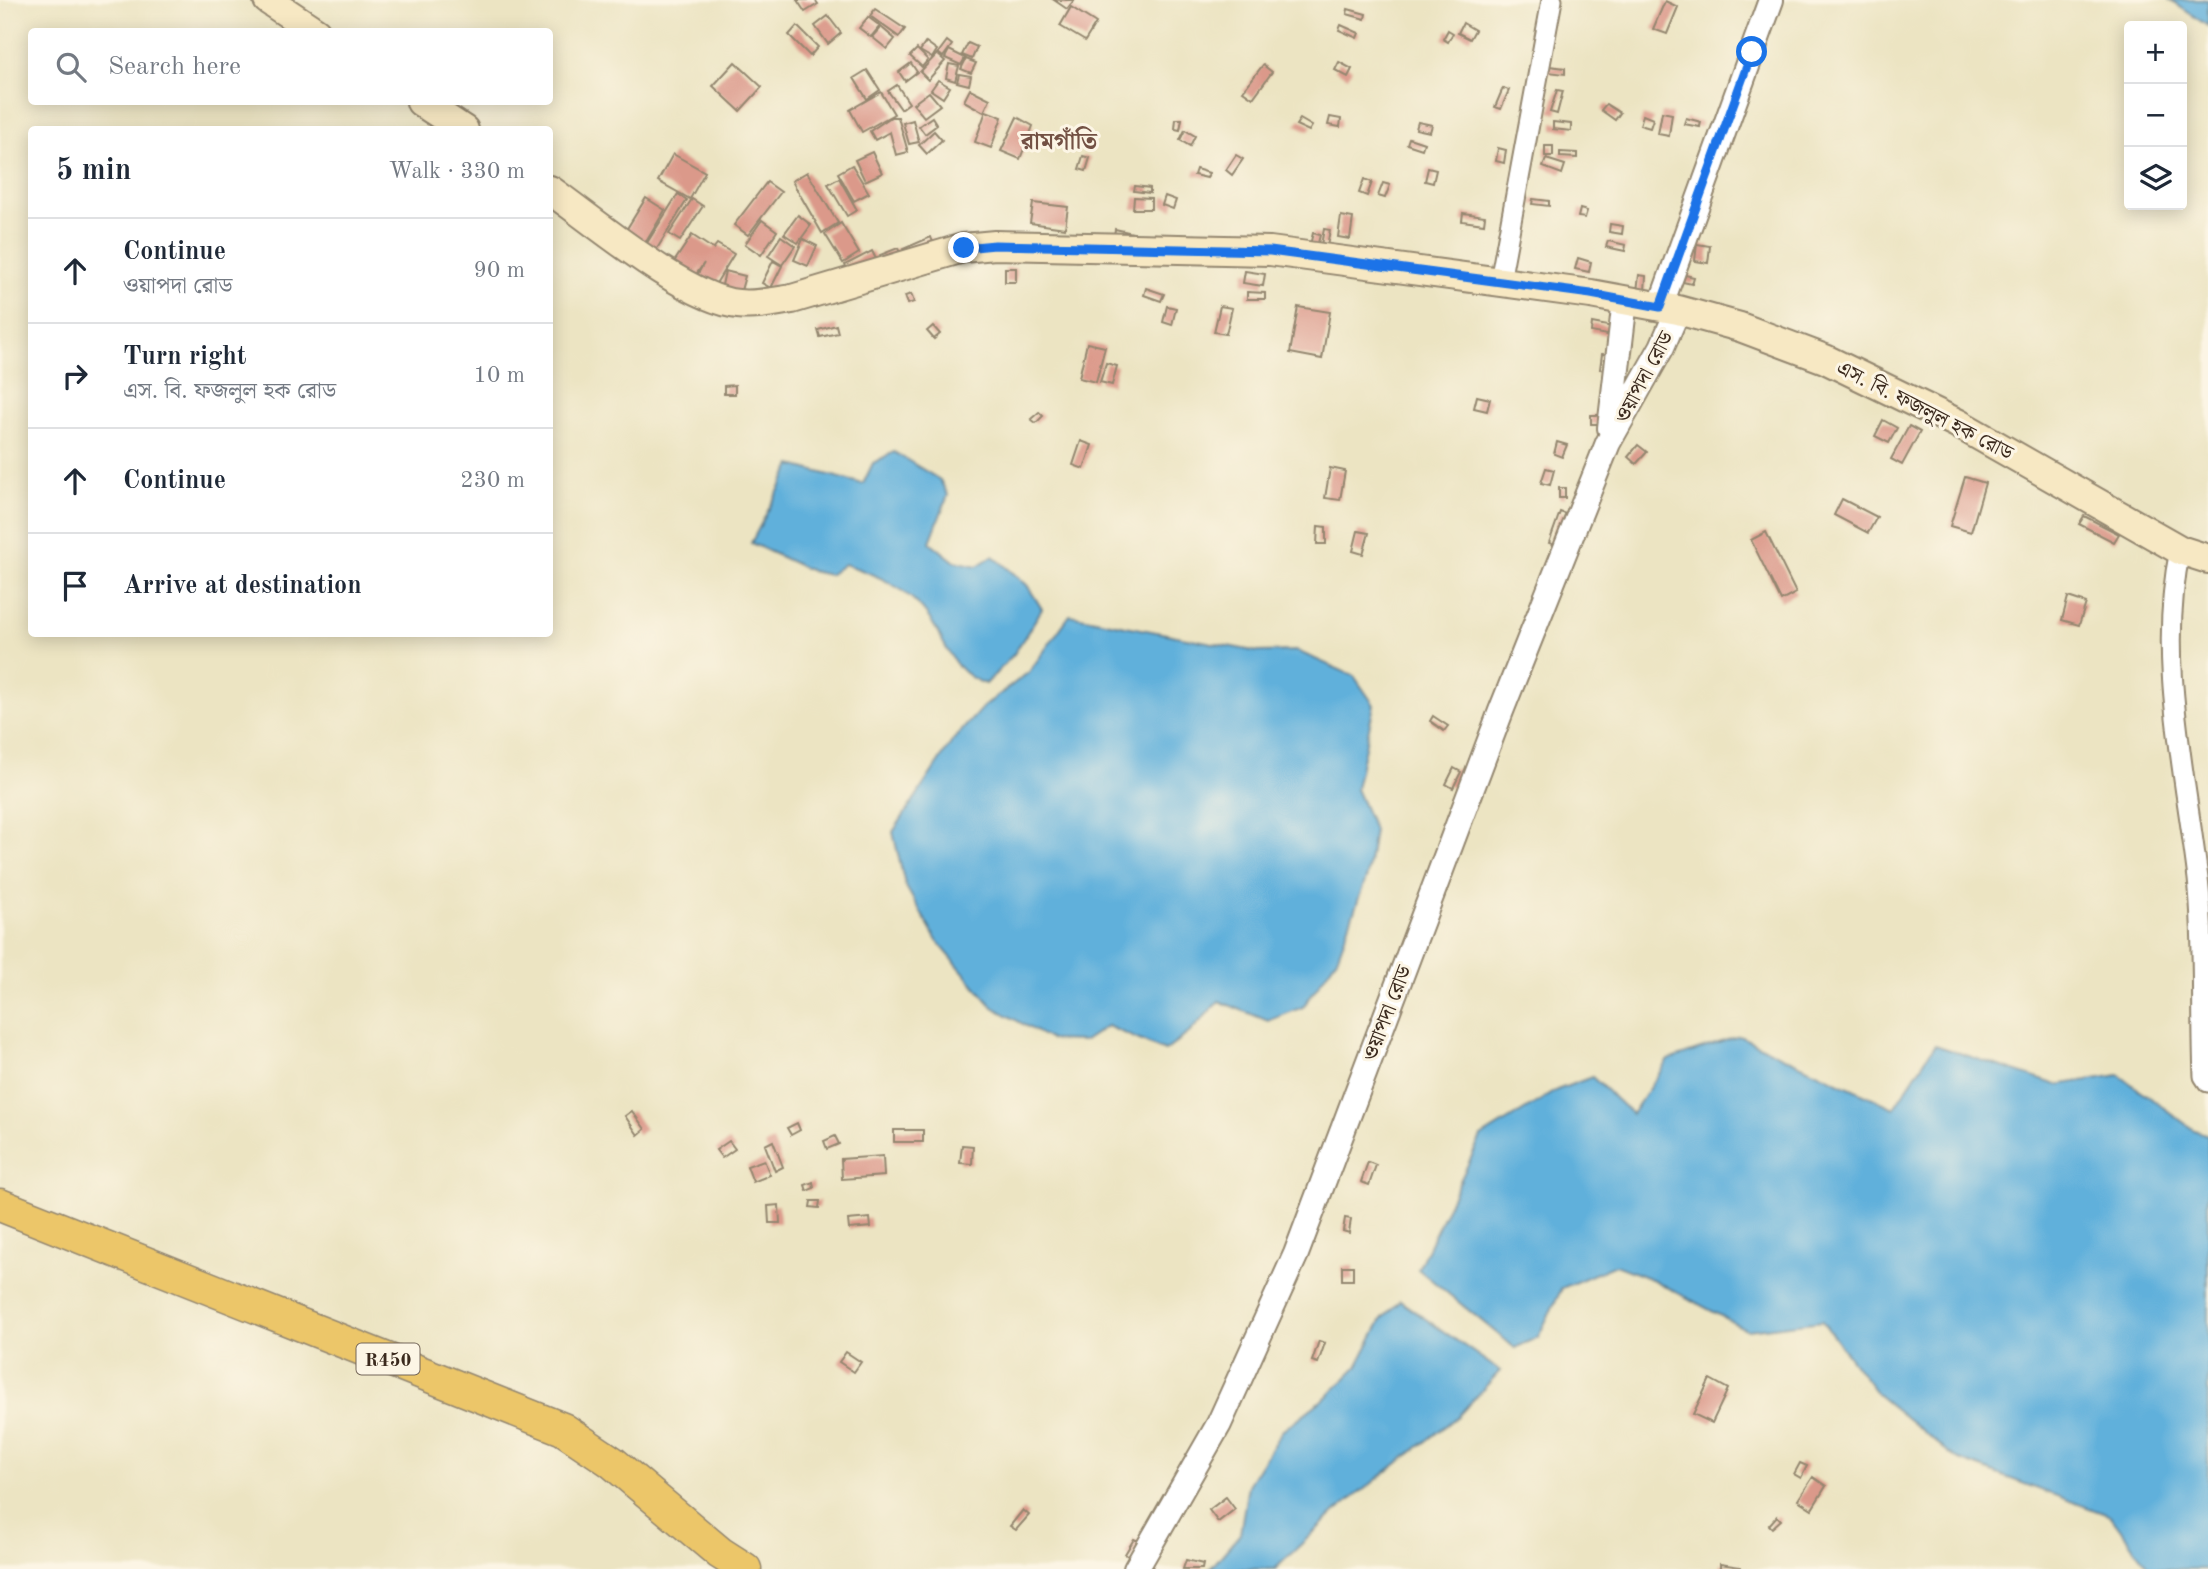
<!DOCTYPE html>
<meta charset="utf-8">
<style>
body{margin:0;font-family:"Old Standard TT","Noto Serif Bengali",serif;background:#f6f6f7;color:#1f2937}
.controls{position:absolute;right:21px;top:21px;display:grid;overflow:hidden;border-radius:7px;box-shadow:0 4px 18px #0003}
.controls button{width:63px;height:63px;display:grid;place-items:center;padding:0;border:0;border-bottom:2px solid #e0e1e3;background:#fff;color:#1f2937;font:35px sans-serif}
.stop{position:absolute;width:21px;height:21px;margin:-16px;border:5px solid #1a73e8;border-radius:50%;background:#fff}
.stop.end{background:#1a73e8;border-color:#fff;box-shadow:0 2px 7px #0008}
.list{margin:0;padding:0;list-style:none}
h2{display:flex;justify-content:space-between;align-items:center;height:91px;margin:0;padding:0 28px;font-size:30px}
h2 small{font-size:23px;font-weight:400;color:#747a83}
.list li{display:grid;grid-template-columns:46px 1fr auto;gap:21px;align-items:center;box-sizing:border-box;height:105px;padding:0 28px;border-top:2px solid #e0e1e3}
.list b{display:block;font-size:26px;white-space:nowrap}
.list p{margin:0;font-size:23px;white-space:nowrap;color:#747a83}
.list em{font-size:23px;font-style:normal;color:#747a83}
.icon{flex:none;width:38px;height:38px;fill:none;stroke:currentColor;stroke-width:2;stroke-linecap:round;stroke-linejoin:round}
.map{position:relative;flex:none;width:2208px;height:1569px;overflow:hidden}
.search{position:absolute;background:#fff;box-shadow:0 4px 18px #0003;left:28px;top:28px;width:525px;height:77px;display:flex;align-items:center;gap:18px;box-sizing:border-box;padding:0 24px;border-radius:7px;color:#747a83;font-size:26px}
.panel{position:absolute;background:#fff;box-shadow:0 4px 18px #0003;left:28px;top:126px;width:525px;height:511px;border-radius:7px}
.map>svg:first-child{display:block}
.water{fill:#61b0db;stroke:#4e6d7c;stroke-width:2}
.building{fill:#db998a}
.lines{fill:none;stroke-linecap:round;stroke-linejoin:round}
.minor-casing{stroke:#948770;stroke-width:23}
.tertiary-casing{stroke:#948770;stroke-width:28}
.secondary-casing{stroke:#948770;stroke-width:32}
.primary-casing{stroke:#948770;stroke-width:35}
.minor{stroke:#fff;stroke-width:19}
.tertiary{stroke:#fff;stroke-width:24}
.secondary{stroke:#f7e8c3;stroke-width:28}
.primary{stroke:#ecc669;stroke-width:32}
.route{stroke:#1a73e8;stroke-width:9}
.labels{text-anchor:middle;stroke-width:6;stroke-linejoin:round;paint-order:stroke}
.shield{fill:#fcf5e5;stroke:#75675a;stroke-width:2}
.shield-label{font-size:19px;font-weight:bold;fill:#3b2a1e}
.street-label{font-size:21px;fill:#3b2a1e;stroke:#fcf5e5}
.quarter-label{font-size:24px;font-weight:bold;fill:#735144;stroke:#fcf5e5}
</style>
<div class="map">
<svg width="2208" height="1569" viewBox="0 0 2208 1569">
<rect width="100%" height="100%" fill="#fcf5e5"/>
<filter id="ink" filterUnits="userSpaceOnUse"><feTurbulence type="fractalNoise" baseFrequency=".0143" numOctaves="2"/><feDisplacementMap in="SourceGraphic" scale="14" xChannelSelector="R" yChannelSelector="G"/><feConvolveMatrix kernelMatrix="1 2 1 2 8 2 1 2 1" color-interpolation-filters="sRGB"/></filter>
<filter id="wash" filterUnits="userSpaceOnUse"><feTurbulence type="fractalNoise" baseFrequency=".00686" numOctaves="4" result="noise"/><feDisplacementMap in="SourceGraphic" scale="28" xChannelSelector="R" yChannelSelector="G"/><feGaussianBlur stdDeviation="1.57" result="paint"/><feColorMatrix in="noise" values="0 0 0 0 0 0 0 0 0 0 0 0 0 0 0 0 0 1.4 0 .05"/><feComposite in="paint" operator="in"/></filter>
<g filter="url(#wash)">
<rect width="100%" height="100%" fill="#ece4c2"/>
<!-- water -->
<g class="water">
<polygon points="2170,0 2208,0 2208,26"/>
<path d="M894 452 940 480 948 495 930 542 954 561 977 566 993 556 1027 585 1042 609 1014 654 986 684C949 672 948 643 927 615 907 587 875 574 844 564L829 575 811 571 751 543 792 465 863 484 873 463Z"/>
<polygon points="1070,615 1258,652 1297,651 1354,676 1374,705 1356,789 1374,830 1367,876 1337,958 1303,1007 1268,1021 1219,1001 1190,1032 1165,1051 1107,1026 1084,1041 1051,1040 993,1007 937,941 905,885 893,832 953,740 983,707 1029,672"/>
<polygon points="1739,1036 1894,1108 1935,1045 2057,1085 2119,1075 2194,1130 2208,1135 2208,1569 2150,1569 2111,1516 1957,1459 1878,1395 1822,1321 1747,1330 1654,1280 1615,1265 1562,1288 1538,1337 1515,1348 1418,1269 1481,1137 1557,1090 1592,1077 1632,1114 1668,1060"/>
<polygon points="1400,1301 1500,1371 1458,1416 1335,1512 1275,1569 1210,1569 1240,1534 1248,1485 1282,1431 1330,1394 1357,1367 1382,1319"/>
</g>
<g id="blocks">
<!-- building -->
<g class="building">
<polygon points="797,0 815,0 818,4 805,12"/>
<polygon points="1054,0 1074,0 1067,9"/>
<polygon points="1665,1 1678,7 1667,34 1653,29"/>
<polygon points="1071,7 1096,23 1085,41 1060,26"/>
<polygon points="875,9 905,29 899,37 870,16"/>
<polygon points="1348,9 1366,14 1365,19 1347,14"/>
<polygon points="828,16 841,33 828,44 815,26"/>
<polygon points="868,17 880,26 871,37 859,28"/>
<polygon points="1463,23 1475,30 1470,39 1458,33"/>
<polygon points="1341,25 1359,33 1357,38 1339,30"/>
<polygon points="797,26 818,47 810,56 789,35"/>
<polygon points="881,27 895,39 887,49 872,37"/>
<polygon points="1448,30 1453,33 1448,42 1443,39"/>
<polygon points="947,41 952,45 943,57 938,53"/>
<polygon points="926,42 937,50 932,58 920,51"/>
<polygon points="968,43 977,47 972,59 962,55"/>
<polygon points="917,49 928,60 922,67 910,56"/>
<polygon points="949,50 965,58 961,65 945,58"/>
<polygon points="937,54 945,61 928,80 920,72"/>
<polygon points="966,59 976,63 971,73 961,69"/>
<polygon points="735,62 762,87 740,111 713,86"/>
<polygon points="1339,62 1352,69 1348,77 1335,70"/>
<polygon points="911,63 917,72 905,81 899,72"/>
<polygon points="949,64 959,66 955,81 946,78"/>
<polygon points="1263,65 1272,72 1253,98 1243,91"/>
<polygon points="1549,66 1565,68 1565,74 1548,72"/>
<polygon points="867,70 880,90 867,99 854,78"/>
<polygon points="959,74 971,76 969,85 957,82"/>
<polygon points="938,80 950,87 943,98 931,90"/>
<polygon points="897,85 909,103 901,109 888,91"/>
<polygon points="1503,88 1509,90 1501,109 1495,107"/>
<polygon points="970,89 990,99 984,112 964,101"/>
<polygon points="1557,90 1563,91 1557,114 1550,112"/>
<polygon points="881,92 894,114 862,132 850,110"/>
<polygon points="929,92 940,105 924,117 913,104"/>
<polygon points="1606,104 1620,113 1615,120 1601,110"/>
<polygon points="986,111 1002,117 991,148 975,142"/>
<polygon points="1662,112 1672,114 1669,136 1658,134"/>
<polygon points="1643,115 1653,119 1650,128 1640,125"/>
<polygon points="891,117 898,117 908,152 896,155 890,132 875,140 870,131"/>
<polygon points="932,117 937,125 925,134 919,126"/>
<polygon points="1017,117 1033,126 1020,159 1001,151"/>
<polygon points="1330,117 1341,119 1340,127 1328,125"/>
<polygon points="1686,118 1701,122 1700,127 1684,124"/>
<polygon points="1176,119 1182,119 1180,130 1175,129"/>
<polygon points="1300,119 1312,126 1309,131 1296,125"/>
<polygon points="913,120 919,142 909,144 903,123"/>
<polygon points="1418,122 1432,125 1430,132 1416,129"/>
<polygon points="1553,122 1571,124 1571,131 1553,129"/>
<polygon points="1185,130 1195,136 1190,146 1180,140"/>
<polygon points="934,131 942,140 927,154 919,145"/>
<polygon points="1409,138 1424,143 1422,149 1407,144"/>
<rect x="1545" y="146" width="8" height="10"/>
<polygon points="1498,148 1506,150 1504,163 1496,161"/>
<polygon points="872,152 882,173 865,181 855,160"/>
<polygon points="1560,152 1577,153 1577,158 1560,157"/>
<polygon points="673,154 705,172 690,199 658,181"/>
<polygon points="1236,155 1243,159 1232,175 1226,170"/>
<polygon points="1083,156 1090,158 1086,171 1079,169"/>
<polygon points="1546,159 1565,165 1562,174 1543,167"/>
<polygon points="852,165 869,193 854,201 838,173"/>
<polygon points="1428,168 1436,170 1433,183 1425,181"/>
<polygon points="1196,169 1209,173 1207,178 1194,175"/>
<polygon points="807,172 838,223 822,233 792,181"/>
<polygon points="839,178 857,210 847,216 828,184"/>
<polygon points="1364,179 1372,182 1367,196 1359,193"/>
<polygon points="767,182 781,192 748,235 734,225"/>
<polygon points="1383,183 1390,185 1385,198 1378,196"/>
<polygon points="1135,186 1150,188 1150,193 1134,191"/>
<polygon points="678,194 687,200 655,252 645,246"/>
<polygon points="1165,196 1176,200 1173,209 1162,205"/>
<polygon points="1134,197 1151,198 1151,209 1133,209"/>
<polygon points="646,198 665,210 643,247 623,235"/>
<polygon points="692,199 703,206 680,241 669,234"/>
<polygon points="1533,199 1549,201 1549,206 1532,204"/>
<polygon points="1033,203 1068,207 1065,228 1030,223"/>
<polygon points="1580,209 1587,211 1585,218 1578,217"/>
<polygon points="1463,213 1485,216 1484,224 1462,221"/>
<polygon points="798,215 811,225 798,243 784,234"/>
<polygon points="1341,216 1353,218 1350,239 1338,237"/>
<polygon points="762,220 777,231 761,255 745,244"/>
<polygon points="841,223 859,253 843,263 825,234"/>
<polygon points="1610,224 1623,226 1622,234 1609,232"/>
<polygon points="1115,229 1133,233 1131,245 1113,242"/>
<polygon points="1324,229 1330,230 1327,246 1321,245"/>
<polygon points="1313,233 1320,235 1317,247 1310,245"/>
<polygon points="692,235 713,249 717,244 734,254 712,290 695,279 704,263 693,279 672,265"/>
<polygon points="781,236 795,246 782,265 768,256"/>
<polygon points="931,237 935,248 907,260 903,249"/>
<polygon points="803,239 817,246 808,266 794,260"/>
<polygon points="1608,241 1626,245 1625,251 1606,247"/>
<polygon points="1697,244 1710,246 1708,263 1695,261"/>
<polygon points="898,248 903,261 884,268 880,255"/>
<polygon points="872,251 880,267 853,281 845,265"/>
<polygon points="1578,258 1591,262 1589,272 1575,269"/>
<polygon points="773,261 782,266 771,288 762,283"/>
<rect x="1005" y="268" width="11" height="14"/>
<polygon points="725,271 745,276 740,294 721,290"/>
<polygon points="1245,271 1265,274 1263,286 1243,283"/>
<polygon points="1639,275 1646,276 1645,291 1637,291"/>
<polygon points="1685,275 1694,277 1692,284 1683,282"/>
<polygon points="1146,288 1164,294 1161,301 1144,295"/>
<polygon points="1247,292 1265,293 1265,299 1247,299"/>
<polygon points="911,294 914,302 908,304 905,296"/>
<polygon points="1167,306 1176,308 1172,325 1163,322"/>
<polygon points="1220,306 1232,308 1226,334 1214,332"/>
<polygon points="1298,307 1330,312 1322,359 1290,353"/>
<polygon points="1592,323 1613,327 1612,336 1591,332"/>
<polygon points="836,325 838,333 820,337 818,330"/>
<polygon points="933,326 940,334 934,339 927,331"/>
<polygon points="1087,343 1105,347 1096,382 1079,378"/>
<polygon points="1602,354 1613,355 1611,370 1600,369"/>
<polygon points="1106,363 1117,366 1112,385 1100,382"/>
<polygon points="735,385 735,394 724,394 724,386"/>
<polygon points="1477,396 1490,399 1487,411 1474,408"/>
<polygon points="1039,412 1043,416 1036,423 1031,419"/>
<rect x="1591" y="415" width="14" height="9"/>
<polygon points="1883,420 1897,428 1889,443 1875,436"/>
<polygon points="1909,426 1920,432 1902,465 1891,459"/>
<polygon points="1081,441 1092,445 1084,469 1073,465"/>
<polygon points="1557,442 1567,445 1562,457 1554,454"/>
<polygon points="1638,445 1647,452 1636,464 1628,457"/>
<polygon points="1330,468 1345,471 1340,500 1325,498"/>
<polygon points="1546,468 1554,470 1550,485 1541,483"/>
<polygon points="1965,477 1985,483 1971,532 1950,526"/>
<rect x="1559" y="488" width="6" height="10"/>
<polygon points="1842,499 1877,517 1868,533 1834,515"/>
<polygon points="1560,512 1571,516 1560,547 1549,543"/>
<polygon points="2084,516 2119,534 2114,542 2079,524"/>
<polygon points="1318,526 1326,527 1326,544 1317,544"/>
<polygon points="1358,531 1369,533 1363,554 1353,551"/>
<polygon points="1766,532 1796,593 1781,601 1751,540"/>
<polygon points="2068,597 2086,603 2079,625 2062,620"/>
<polygon points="1433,716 1448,726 1444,731 1430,721"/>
<polygon points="1454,768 1461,772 1453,788 1446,784"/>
<polygon points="632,1111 645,1129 638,1135 625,1116"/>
<polygon points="797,1123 800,1130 791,1135 787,1128"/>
<rect x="894" y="1130" width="29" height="12"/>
<polygon points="835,1136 839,1144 827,1149 824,1141"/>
<polygon points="729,1141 735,1149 722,1158 716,1150"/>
<polygon points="773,1141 783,1167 775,1171 765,1145"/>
<polygon points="962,1145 973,1146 972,1164 960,1163"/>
<polygon points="883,1156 884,1176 842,1179 841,1159"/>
<polygon points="764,1160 770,1175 753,1182 747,1166"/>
<polygon points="1368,1162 1376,1165 1369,1185 1361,1182"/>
<polygon points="813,1182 814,1188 807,1191 805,1185"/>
<polygon points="811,1201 820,1201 819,1208 810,1207"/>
<polygon points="779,1205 780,1223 769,1223 768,1206"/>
<polygon points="870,1218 871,1227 849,1229 848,1220"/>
<polygon points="1345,1218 1351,1219 1349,1233 1343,1231"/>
<rect x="1342" y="1266" width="11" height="14"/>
<polygon points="1319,1341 1325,1343 1318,1363 1312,1361"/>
<polygon points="846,1352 861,1362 854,1372 839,1362"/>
<polygon points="1710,1379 1728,1389 1712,1423 1693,1414"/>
<polygon points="1800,1463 1807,1466 1801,1478 1794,1474"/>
<polygon points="1813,1477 1826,1486 1812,1509 1798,1500"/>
<polygon points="1226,1497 1235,1509 1218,1522 1209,1510"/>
<polygon points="1023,1510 1029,1515 1016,1530 1010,1526"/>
<polygon points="1777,1516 1781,1520 1772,1528 1769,1525"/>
<polygon points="1134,1539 1142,1543 1132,1559 1125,1554"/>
<polygon points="1186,1560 1203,1564 1202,1569 1183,1569"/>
<polygon points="1720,1564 1741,1567 1741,1569 1720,1569"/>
</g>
</g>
</g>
<g filter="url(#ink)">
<use href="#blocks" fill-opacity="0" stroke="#948770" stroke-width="2"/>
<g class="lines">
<!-- minor casing -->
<g class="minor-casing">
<g id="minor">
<polyline points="1500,281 1552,0"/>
<path d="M2180 550C2157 658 2185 770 2198 879 2205 943 2201 1011 2204 1076L2208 1082"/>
</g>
</g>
<!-- tertiary casing -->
<g class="tertiary-casing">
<g id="tertiary">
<polyline points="1660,307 1771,0"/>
<polyline points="1610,428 1625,300"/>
<polyline points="1136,1569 1219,1424 1296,1254 1501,711 1608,443 1662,347 1678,310"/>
</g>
</g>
<!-- secondary casing -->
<g class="secondary-casing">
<g id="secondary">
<polyline points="268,0 316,32"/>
<polyline points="421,102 464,130"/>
<path d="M550 190C594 221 686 299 738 304 756 306 774 302 792 299L963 248 995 245 1270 251 1591 294 1678 310 1740 327 1825 359 1957 423 2180 550 2208 559"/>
</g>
</g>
<!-- primary casing -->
<g class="primary-casing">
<polyline id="primary" points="0,1205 563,1429 612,1462 720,1553 745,1569"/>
</g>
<!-- minor -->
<use href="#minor" class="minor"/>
<!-- tertiary -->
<use href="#tertiary" class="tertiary"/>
<!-- secondary -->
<use href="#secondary" class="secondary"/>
<!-- primary -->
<use href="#primary" class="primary"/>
</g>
</g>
<g class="lines" filter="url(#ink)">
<!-- route -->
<polyline class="route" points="964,248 995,245 1270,251 1591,294 1660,307 1752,52"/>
</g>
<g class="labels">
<!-- shield labels -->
<rect class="shield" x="356.5" y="1343.5" width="63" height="31" rx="5"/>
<g class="shield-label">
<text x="388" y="1366">R450</text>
</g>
<!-- street labels -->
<g class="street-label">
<text transform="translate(1644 377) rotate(-62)" y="7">ওয়াপদা রোড</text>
<text transform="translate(1925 410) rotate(27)" y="7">এস. বি. ফজলুল হক রোড</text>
<text transform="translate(1387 1013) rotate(-69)" y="7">ওয়াপদা রোড</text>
</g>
<!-- quarter labels -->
<g class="quarter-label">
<text x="1059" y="149">রামগাঁতি</text>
</g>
</g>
</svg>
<div class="controls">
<button>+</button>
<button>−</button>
<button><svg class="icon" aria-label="layers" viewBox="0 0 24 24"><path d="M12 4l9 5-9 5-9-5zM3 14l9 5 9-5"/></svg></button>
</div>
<div class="stop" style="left:1752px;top:52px"></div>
<div class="stop end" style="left:964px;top:248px"></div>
<div class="search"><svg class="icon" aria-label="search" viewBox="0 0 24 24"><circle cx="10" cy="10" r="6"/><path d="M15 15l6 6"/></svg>Search here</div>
<section class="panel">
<h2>5 min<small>Walk · 330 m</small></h2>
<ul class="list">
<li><svg class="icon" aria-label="ahead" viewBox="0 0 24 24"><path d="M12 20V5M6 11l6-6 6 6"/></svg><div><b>Continue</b><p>ওয়াপদা রোড</p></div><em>90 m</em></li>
<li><svg class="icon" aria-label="right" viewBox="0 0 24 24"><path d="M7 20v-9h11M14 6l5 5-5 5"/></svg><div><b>Turn right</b><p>এস. বি. ফজলুল হক রোড</p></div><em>10 m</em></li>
<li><svg class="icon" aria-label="ahead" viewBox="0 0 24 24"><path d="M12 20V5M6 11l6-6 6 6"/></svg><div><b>Continue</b></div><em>230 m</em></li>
<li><svg class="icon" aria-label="arrive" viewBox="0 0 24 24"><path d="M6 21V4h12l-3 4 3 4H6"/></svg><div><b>Arrive at destination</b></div></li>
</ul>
</section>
</div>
